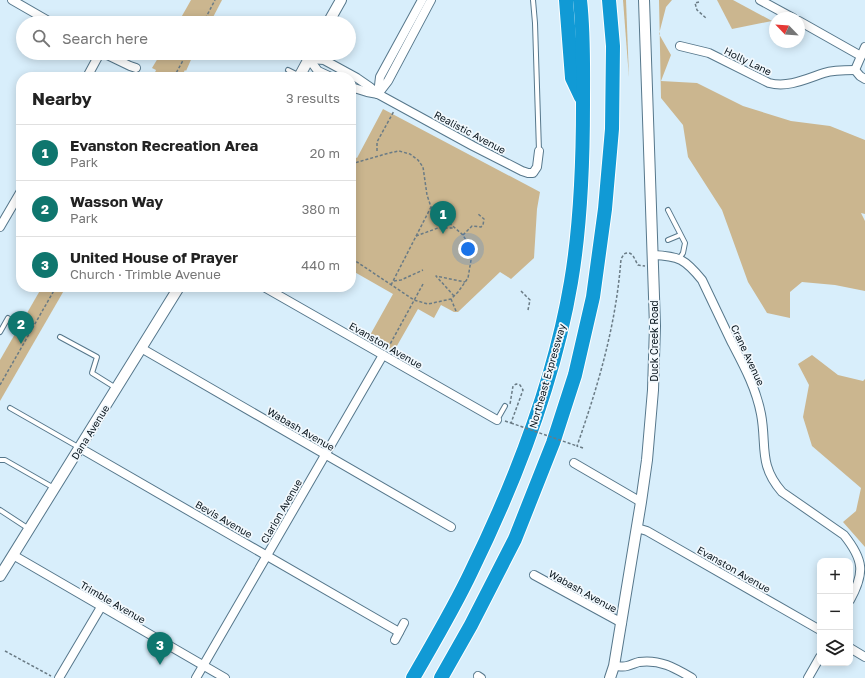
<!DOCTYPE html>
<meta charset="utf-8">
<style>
body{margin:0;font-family:"Golos Text",sans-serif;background:#f6f6f6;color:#222}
.controls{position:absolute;right:12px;bottom:12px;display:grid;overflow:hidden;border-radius:8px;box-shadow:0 2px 10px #0003}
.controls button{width:36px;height:36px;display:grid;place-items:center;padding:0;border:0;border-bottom:1px solid #e0e0e0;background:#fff;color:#222;font:20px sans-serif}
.compass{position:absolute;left:769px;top:12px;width:36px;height:36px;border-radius:50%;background:#fff;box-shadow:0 2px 10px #0003;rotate:295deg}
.you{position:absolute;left:468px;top:249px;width:14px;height:14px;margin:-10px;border:3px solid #fff;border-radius:50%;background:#1a73e8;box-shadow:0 0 0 6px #1a73e833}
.badge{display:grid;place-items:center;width:26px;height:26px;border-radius:50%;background:#0f766e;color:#fff;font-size:13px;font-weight:700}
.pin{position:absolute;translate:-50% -33px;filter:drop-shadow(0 1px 2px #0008)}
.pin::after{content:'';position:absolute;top:21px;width:14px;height:12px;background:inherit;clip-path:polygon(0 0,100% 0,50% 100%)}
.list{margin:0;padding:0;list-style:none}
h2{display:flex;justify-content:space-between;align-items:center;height:52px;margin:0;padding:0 16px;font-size:17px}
h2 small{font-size:13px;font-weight:400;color:#767676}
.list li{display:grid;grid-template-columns:26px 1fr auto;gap:12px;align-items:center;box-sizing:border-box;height:56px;padding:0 16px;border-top:1px solid #e0e0e0}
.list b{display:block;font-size:15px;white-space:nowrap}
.list p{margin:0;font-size:13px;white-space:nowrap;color:#767676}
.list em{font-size:13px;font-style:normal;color:#767676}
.icon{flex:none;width:22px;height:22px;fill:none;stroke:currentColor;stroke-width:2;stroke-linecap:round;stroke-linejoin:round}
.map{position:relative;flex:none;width:865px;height:678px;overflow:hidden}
.search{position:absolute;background:#fff;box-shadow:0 2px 10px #0003;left:16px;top:16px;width:340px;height:44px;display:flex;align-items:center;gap:10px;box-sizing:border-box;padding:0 14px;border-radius:22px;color:#767676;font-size:15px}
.panel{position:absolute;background:#fff;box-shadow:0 2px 10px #0003;left:16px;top:72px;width:340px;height:220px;border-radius:16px}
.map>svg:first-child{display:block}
.green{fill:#cbb68f}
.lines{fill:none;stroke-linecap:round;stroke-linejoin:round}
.service-casing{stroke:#56778b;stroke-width:6}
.minor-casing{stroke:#56778b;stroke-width:10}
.tertiary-casing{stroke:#56778b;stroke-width:12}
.motorway-casing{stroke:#fff;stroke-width:16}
.path{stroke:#6a7b85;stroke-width:1.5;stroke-dasharray:3 2;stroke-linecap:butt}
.service{stroke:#fff;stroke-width:4}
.minor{stroke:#fff;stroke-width:8}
.tertiary{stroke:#fff;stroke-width:10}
.motorway{stroke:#119ad5;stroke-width:14}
.path-bridge{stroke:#6a7b85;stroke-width:1.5;stroke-dasharray:3 2;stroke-linecap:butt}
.labels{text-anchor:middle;stroke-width:3.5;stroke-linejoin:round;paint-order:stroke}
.street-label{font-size:10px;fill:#06121a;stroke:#f1f8fd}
</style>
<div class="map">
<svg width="865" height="678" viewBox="0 0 865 678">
<rect width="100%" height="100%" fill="#d8eefb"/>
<!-- green -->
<g class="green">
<polygon points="191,0 222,0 210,23 178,23"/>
<polygon points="623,0 626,0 629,78"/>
<polygon points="659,0 672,0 666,7 659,34 671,55 661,81 697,83 743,106 791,121 830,126 865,140 865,214 861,213 865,221 865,291 835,285 802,282 790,292 790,318 767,313 748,282 722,210 688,157 683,125 661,98"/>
<polygon points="717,0 733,0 772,21 732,29"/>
<polygon points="161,53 194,53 186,71 185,70 181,77 153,77 156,70 152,68"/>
<polygon points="383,109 540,192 537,209 534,258 511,279 500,272 458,312 454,312 441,305 434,318 418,309 394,351 369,337 393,294 351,270 351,155 357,158"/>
<polygon points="42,287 66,287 0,401 0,360"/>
<polygon points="812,355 838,375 863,381 865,379 865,547 843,522 856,511 861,488 812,446 803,417 809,385 798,364"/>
</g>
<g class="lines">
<!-- service casing -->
<g class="service-casing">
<g id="service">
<polyline points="533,0 535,23 539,151"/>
<polyline points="303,53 309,59"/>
<polyline points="288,70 300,76"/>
<polyline points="668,210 685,243 683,253 679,259"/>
<polyline points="668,240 680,235"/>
<polyline points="0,332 8,318"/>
<polyline points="60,337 97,357 92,373 116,388"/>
<polyline points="10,408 80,448"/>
<polyline points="497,420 505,406"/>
<polyline points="0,460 5,460 54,488"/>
<polyline points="0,510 29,529"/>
</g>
</g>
<!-- minor casing -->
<g class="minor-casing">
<g id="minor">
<polyline points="12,0 52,23"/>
<polyline points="760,0 793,18"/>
<polyline points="799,21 861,56"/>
<path d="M680 46 709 53 769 83C788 88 806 79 824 73 833 70 845 70 855 70"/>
<polyline points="103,53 130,66 136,68"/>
<polyline points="309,59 324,60 357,78 370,87 378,94 473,146 522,171 528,173 533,173 537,167 539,151"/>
<polyline points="309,59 318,71 331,77"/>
<polyline points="855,70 865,47"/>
<polyline points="855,70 860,76 865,79"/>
<polyline points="87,77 100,53"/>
<polyline points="351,87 367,92 378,94"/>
<polyline points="378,94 388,81 431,0"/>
<polyline points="378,94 380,77 422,0"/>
<polyline points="0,227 21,191"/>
<path d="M653 255C679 256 685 259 702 280 712 301 722 322 732 343 744 366 756 388 761 414 767 445 758 465 782 492L844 535C864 560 865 573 850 600"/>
<polyline points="264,287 497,420"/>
<polyline points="141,348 451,527"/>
<polyline points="80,448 399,632"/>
<polyline points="574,463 641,502"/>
<polyline points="637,528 647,531 820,630"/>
<polyline points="13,555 225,678"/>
<polyline points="534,575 622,623"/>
<polyline points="395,640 404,623"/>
<polyline points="850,648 865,657"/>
<path d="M614 666C618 666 623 667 627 666 631 665 635 663 639 662 660 659 675 668 692 678"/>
<polyline points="478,676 481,678"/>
<polyline points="59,678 101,607"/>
<polyline points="196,678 383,355"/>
<polyline points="808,678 820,657"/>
</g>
</g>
<!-- tertiary casing -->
<g class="tertiary-casing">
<g id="tertiary">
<polyline points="328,23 341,0"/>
<polyline points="299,77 312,53"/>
<polyline points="0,576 179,287"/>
<polyline points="610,678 614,666 641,502 647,460 653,390 655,326 644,0"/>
</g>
</g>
<!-- motorway casing -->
<g class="motorway-casing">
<g id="motorway">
<polyline points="566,0 572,78 581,97"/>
<path d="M413 678C433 643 454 608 471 572 516 480 554 383 571 282 581 223 583 163 583 104 583 69 584 35 580 0"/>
<polyline points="441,678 471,625 515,539 553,443 575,375 593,297 605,209 612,129 613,46 609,0"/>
</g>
</g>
<!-- path -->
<g class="path">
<polyline points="699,2 695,3 697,10 706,18"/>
<polyline points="203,23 215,0"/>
<polyline points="174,77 187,53"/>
<polyline points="351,100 353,97"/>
<polyline points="377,151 377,142 394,111"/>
<polyline points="351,164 389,153 399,151 410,154 418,160 423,167 427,195 431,207 463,235 470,247 471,260 468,278 458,292 451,299 428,304 414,300 351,258"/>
<polyline points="463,235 472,226 481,227 483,225 484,219 477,213"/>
<polyline points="416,236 438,228 454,228"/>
<polyline points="394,281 401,280 423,270"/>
<polyline points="391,285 431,207"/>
<polyline points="521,291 530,300 528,310"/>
<polyline points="454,296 436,276 465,282"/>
<polyline points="451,299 456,311"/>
<polyline points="388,348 423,284"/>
<polyline points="0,385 56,287"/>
<polyline points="505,421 511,423 523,390 520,385 516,384 513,386 510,404"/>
<path d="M583 448 577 446C599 383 616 325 621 259L624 254C633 250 634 259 638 265L645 266"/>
<polyline points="5,651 51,676"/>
</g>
<!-- service -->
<use href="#service" class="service"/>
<!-- minor -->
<use href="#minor" class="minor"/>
<!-- tertiary -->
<use href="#tertiary" class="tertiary"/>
<!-- motorway -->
<use href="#motorway" class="motorway"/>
<!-- path-bridge -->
<polyline class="path-bridge" points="511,423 577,446"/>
</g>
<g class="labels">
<!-- street labels -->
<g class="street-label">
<text transform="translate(748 61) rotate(26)" y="4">Holly Lane</text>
<text transform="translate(470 132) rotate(28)" y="4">Realistic Avenue</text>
<text transform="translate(654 341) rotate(-90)" y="4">Duck Creek Road</text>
<text transform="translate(386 345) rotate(30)" y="4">Evanston Avenue</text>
<text transform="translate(748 355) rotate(65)" y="4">Crane Avenue</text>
<text transform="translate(547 376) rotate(-74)" y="4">Northeast Expressway</text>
<text transform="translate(301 429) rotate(30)" y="4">Wabash Avenue</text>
<text transform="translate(90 432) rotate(-58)" y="4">Dana Avenue</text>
<text transform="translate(281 511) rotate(-60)" y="4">Clarion Avenue</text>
<text transform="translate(224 519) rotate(30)" y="4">Bevis Avenue</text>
<text transform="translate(734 569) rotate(30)" y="4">Evanston Avenue</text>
<text transform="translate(583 591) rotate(29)" y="4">Wabash Avenue</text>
<text transform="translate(113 602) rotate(30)" y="4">Trimble Avenue</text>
</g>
</g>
</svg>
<div class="controls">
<button>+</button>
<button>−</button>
<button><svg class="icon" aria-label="layers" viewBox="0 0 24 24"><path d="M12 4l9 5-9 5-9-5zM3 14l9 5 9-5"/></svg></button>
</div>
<svg class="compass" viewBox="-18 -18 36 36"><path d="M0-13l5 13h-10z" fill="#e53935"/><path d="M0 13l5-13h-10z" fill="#767676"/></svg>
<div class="you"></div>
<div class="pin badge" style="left:443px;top:234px">1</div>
<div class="pin badge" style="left:21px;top:344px">2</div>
<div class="pin badge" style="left:160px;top:665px">3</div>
<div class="search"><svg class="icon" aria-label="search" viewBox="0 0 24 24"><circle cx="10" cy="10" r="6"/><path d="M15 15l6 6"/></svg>Search here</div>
<section class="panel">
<h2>Nearby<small>3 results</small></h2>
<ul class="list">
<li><span class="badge">1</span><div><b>Evanston Recreation Area</b><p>Park</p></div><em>20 m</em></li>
<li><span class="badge">2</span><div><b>Wasson Way</b><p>Park</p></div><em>380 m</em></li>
<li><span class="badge">3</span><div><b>United House of Prayer</b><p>Church · Trimble Avenue</p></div><em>440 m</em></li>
</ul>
</section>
</div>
